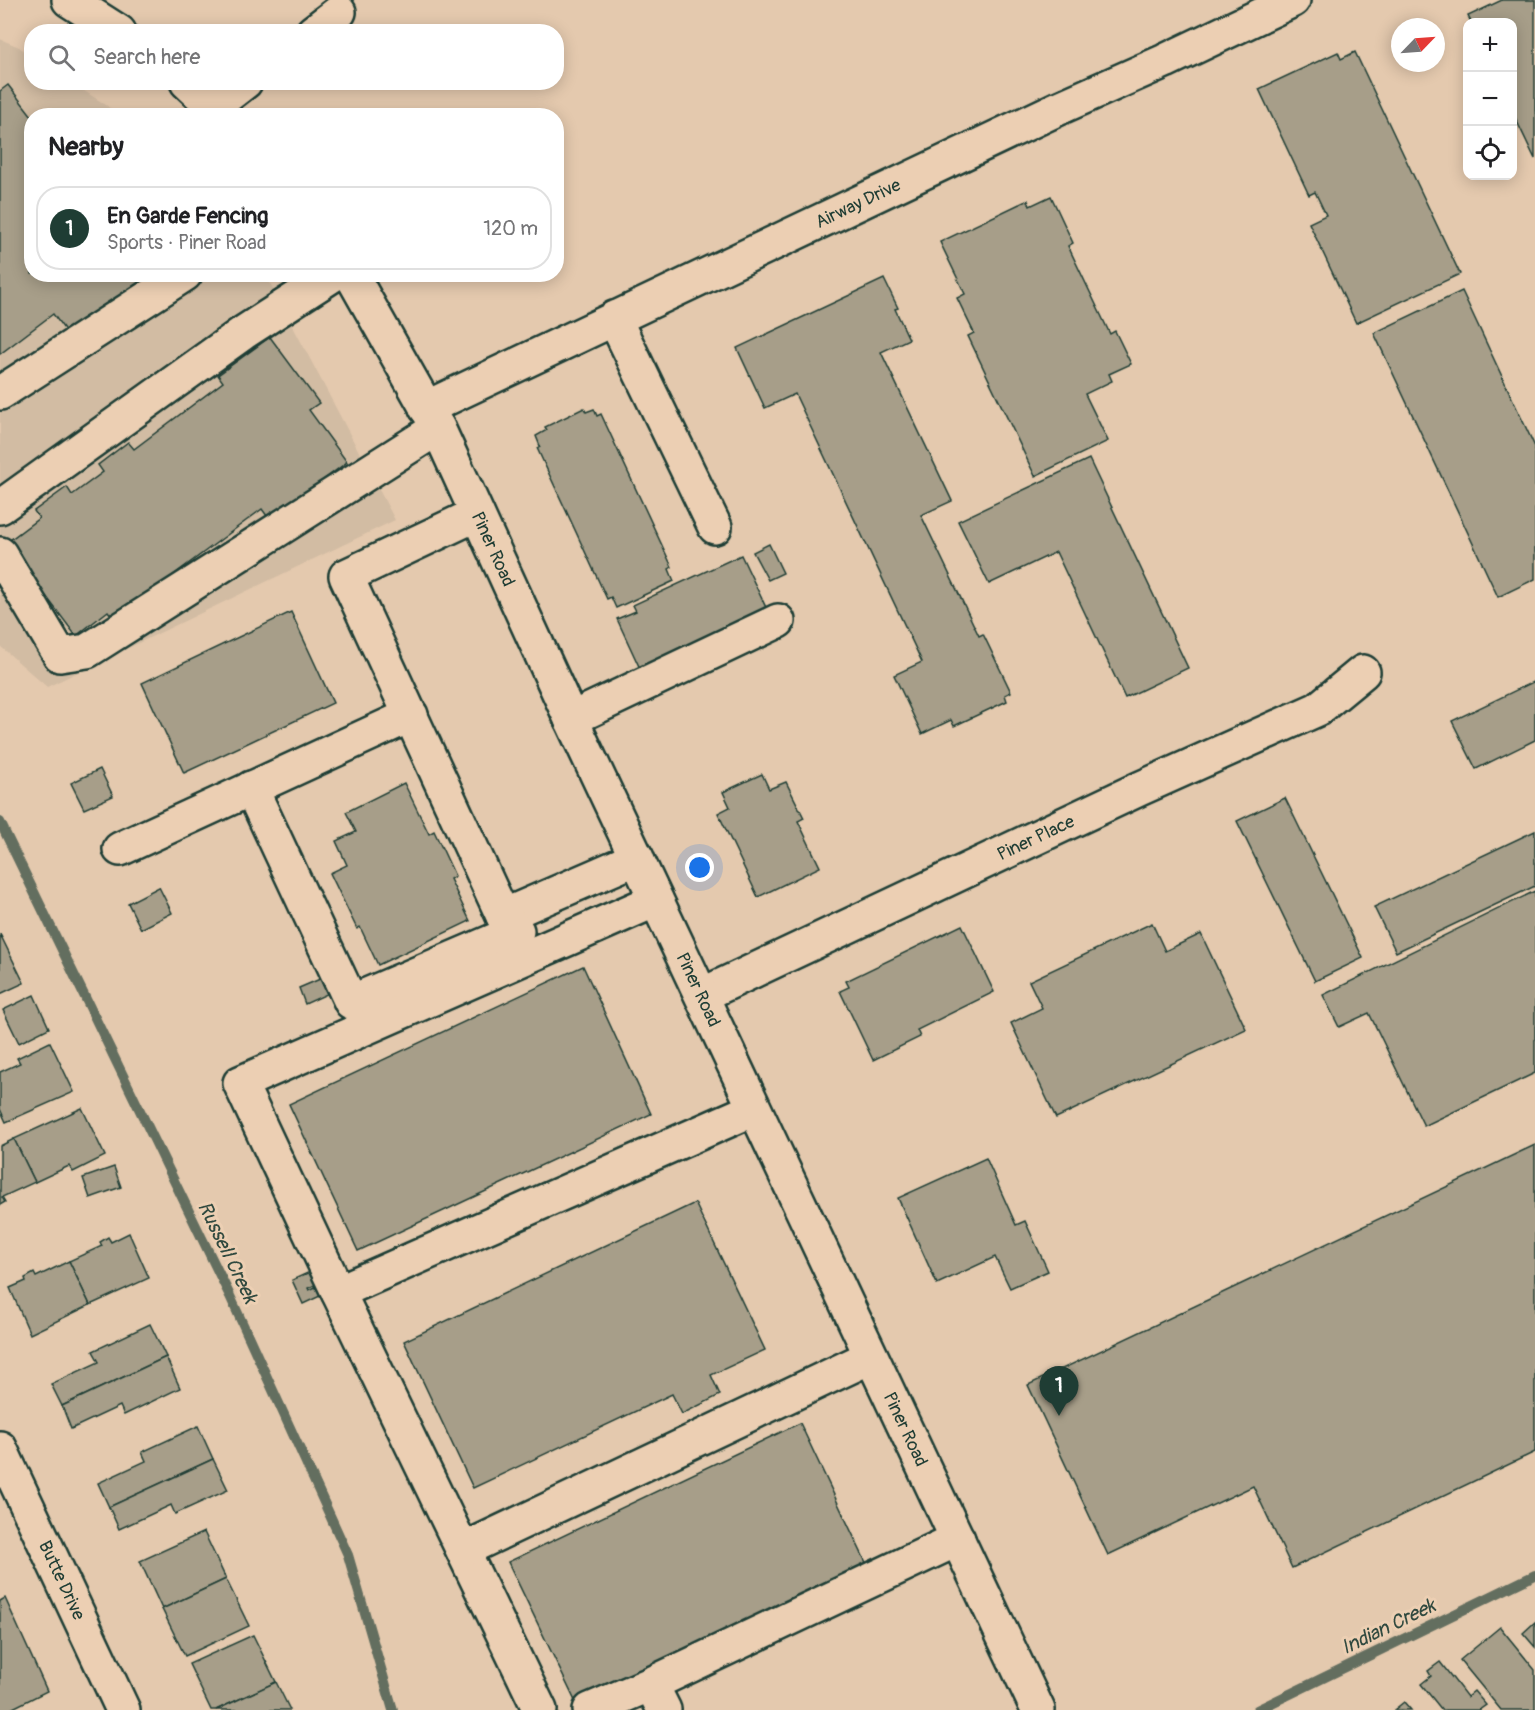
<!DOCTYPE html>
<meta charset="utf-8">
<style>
body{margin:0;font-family:Pangolin,sans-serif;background:#f2f2f2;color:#202124}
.controls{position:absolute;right:18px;top:18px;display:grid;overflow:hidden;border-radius:12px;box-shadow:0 3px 15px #0003}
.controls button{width:54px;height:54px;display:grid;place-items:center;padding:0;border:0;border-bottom:2px solid #e0e0e0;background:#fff;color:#202124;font:30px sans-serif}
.compass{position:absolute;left:1391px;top:18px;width:54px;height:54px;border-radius:50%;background:#fff;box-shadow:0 3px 15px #0003;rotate:65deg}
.you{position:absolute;left:700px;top:868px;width:21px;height:21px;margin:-15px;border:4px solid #fff;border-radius:50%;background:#1a73e8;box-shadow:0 0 0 9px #1a73e833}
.badge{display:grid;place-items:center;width:39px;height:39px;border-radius:50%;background:#1f3d34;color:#fff;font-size:20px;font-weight:700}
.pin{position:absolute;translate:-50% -50px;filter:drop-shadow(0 2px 3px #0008)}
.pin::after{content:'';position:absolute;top:32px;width:21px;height:18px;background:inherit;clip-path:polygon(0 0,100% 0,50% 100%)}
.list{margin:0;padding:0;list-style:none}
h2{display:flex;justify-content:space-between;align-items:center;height:78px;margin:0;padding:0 24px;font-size:26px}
h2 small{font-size:20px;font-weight:400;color:#757577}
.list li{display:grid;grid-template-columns:39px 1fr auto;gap:18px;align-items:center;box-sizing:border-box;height:84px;margin:0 12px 12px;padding:0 12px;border:2px solid #e0e0e0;border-radius:24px}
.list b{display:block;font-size:22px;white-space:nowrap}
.list p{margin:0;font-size:20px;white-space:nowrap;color:#757577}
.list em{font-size:20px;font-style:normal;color:#757577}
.icon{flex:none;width:33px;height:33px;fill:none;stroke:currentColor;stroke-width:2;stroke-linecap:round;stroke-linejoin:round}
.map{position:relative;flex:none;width:1535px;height:1710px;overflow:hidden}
.search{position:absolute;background:#fff;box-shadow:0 3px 15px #0003;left:24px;top:24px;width:540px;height:66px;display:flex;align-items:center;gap:15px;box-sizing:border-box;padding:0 21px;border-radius:24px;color:#757577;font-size:22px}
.panel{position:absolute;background:#fff;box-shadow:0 3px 15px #0003;left:24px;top:108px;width:540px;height:174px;border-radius:24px}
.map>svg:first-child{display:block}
.built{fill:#d2bca3}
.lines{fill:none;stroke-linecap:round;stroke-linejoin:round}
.stream{stroke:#636e5f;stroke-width:10}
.building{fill:#a79e89;stroke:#1f3d34;stroke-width:1.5}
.minor-casing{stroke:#1f3d34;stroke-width:38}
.major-casing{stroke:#1f3d34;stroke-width:38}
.minor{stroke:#eccfb3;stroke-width:33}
.major{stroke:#eccfb3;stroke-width:33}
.labels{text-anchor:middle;stroke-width:6;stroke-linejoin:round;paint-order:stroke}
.street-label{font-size:18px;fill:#1f3d34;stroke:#eccfb3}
.water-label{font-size:20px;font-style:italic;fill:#30493f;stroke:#eccfb3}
</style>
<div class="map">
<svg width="1535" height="1710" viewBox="0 0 1535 1710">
<rect width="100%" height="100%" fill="#e4c9ae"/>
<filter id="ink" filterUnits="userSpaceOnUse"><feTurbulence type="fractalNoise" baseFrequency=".0167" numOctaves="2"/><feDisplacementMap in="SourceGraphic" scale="12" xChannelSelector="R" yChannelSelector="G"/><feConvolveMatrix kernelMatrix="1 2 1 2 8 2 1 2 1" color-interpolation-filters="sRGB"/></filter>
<g filter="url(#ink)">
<!-- built -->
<polygon class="built" points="0,39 19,47 31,56 32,82 72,83 106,105 118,115 32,116 32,274 264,275 270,283 395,520 47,687 0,646"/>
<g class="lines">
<!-- stream -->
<g class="stream">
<polyline points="0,822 230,1296 348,1555 393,1710"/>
<polyline points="1257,1710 1535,1575"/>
</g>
</g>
<!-- building -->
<g class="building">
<polygon points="1502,0 1535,0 1535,159 1512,111 1512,22 1471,22 1468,16"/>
<polygon points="1338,52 1341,59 1355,52 1460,274 1356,323 1309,223 1326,215 1315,192 1309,195 1259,89"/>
<polygon points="8,85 32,116 32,274 152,274 69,336 53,314 0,354 0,91"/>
<polygon points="1051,196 1073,243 1068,246 1110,334 1115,331 1131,364 1109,374 1112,381 1085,394 1108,441 1035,476 968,336 974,333 957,298 965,294 940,242 1028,200 1030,206"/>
<polygon points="884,279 898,308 895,309 909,339 881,352 952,501 921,515 979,636 983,634 1011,692 1005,695 1007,701 954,726 951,720 922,734 894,675 922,662 795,394 765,408 737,348"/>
<polygon points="1462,291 1535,447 1535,579 1498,597 1374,333"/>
<polygon points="270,337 319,403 309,410 347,462 270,520 262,509 114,619 108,611 76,636 6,543 39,518 34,511 67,487 72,495 103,472 98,465 128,442 134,449 223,382 218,375"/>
<polygon points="584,408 586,412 594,409 597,416 601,414 672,567 669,569 674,581 616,608 611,597 607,599 537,448 540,446 536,436 547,430 545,427"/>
<polygon points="1089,459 1188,668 1125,698 1056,552 989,584 958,521"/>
<polygon points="769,544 783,573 768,580 753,552"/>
<polygon points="741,555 770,616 643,675 617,619 636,611 633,605"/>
<polygon points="291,612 333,703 184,773 142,683"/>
<polygon points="1535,681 1535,740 1476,769 1452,721"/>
<polygon points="100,769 113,796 84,809 71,783"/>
<polygon points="762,774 769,789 786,782 804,818 798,821 820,867 758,897 718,813 730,807 723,792"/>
<polygon points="404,783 429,834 434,831 455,876 450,879 470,921 378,965 360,927 357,929 330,873 347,865 336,841 356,832 346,812"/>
<polygon points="1285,798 1363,958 1315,981 1237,821"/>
<polygon points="1535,831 1535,886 1396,952 1374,907"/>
<polygon points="159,887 172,913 141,929 128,903"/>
<polygon points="1535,891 1535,1073 1424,1126 1369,1013 1339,1027 1323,995"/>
<polygon points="1152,923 1165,951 1201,934 1246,1029 1056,1118 1011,1023 1042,1008 1029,981"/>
<polygon points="962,925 994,992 917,1030 920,1037 873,1060 840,991 849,987 846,981"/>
<polygon points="0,934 24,983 0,994"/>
<polygon points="583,966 651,1114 358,1251 289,1104"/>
<polygon points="320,979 327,994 305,1004 299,988"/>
<polygon points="34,995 49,1028 19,1043 3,1010"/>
<polygon points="50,1042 74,1092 6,1122 0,1109 0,1072 20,1063 17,1058"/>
<polygon points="82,1108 105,1156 73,1172 69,1166 35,1182 14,1139"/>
<polygon points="14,1139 35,1182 2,1197 5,1202 0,1205 0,1146"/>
<polygon points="1535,1145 1535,1452 1292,1568 1253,1486 1108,1555 1028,1385"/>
<polygon points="986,1158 1016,1225 1025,1221 1048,1271 1010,1288 995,1257 937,1284 898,1198"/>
<polygon points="114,1167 121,1187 90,1198 83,1178"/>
<polygon points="695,1203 765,1350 711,1375 720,1395 682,1414 672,1394 473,1488 404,1341"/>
<polygon points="129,1233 149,1278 90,1305 69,1261 102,1246 100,1242 108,1237 111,1242"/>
<polygon points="69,1261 90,1305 30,1334 10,1288 26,1281 25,1278 34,1273 36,1277"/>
<polygon points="323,1266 328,1279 308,1288 309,1290 329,1281 333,1290 303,1304 292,1280"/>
<polygon points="150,1324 166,1357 62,1406 51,1384 99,1362 93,1351"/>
<polygon points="166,1357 180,1388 124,1415 120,1406 71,1429 62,1406"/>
<polygon points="800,1423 869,1569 578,1707 508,1562"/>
<polygon points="198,1426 213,1459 109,1507 98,1483 146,1461 142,1452"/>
<polygon points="213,1459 228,1490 175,1514 171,1505 119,1529 109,1507"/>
<polygon points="204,1532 226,1579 162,1609 140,1561"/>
<polygon points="226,1579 249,1626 185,1656 162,1609"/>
<polygon points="5,1598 47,1691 9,1710 1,1710 0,1708 0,1601"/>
<polygon points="1535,1622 1535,1647 1523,1633"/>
<polygon points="1500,1627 1535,1670 1535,1710 1501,1710 1460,1660"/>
<polygon points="253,1635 276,1682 216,1710 211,1710 189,1664"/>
<polygon points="1440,1662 1467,1697 1474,1691 1486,1705 1479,1710 1442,1710 1421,1684 1431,1676 1428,1671"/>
<polygon points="276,1682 290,1710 216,1710"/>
<polygon points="1404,1702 1411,1710 1394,1710"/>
</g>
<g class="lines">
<!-- minor casing -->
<g class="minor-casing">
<g id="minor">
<polyline points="313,32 339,12"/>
<polyline points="214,106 245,82"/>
<polyline points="614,318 715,527"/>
<polyline points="0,393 185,274"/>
<path id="s1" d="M426 408 1059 108 1165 61 1293 0"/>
<polyline points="0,507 243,333 334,274"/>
<polyline points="477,514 346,576 503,916 637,858"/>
<polyline points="0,554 60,655 87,651 438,428"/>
<polyline points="571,719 778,621"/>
<polyline points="251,788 351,1002 517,931 503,916"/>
<polyline points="120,849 411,715"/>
<polyline points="656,900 240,1083 338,1292 754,1109"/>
<path id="s2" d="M702 995 1139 789 1318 709 1363 672"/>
<polyline points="338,1292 540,1710"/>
<path id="s3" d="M0 1448 123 1710"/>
<polyline points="463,1550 870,1357"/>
<polyline points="651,1684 664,1710"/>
<polyline points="590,1710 651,1684 958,1539"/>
</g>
</g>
<!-- major casing -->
<g class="major-casing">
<g id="major">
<polyline points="69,0 119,32"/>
<polyline points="187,82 223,116"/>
<path id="s4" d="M351 274 438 428 571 719 1038 1710"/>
</g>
</g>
<!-- minor -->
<use href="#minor" class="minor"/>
<!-- major -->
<use href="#major" class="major"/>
</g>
</g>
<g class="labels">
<!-- street labels -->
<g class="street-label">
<text dy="6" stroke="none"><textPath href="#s1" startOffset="478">Airway Drive</textPath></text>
<text dy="6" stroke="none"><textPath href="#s4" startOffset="310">Piner Road</textPath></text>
<text dy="6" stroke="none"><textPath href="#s2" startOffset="369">Piner Place</textPath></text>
<text dy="6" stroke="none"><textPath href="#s4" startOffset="796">Piner Road</textPath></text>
<text dy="6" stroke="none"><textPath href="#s4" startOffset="1282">Piner Road</textPath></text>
<text dy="6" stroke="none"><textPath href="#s3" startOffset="146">Butte Drive</textPath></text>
</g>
<!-- water labels -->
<g class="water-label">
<text transform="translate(228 1252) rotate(64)" y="7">Russell Creek</text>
<text transform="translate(1388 1626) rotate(-26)" y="7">Indian Creek</text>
</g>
</g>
</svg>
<div class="controls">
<button>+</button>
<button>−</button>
<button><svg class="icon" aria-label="locate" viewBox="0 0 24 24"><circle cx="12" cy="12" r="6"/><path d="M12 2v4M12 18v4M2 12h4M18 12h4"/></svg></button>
</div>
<svg class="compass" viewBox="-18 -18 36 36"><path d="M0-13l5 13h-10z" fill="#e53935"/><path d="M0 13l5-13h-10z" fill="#757577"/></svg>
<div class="you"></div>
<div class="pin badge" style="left:1059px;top:1416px">1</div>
<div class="search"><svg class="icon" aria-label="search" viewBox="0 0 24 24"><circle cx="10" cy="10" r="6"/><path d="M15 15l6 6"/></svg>Search here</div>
<section class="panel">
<h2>Nearby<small></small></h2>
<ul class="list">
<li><span class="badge">1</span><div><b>En Garde Fencing</b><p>Sports · Piner Road</p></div><em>120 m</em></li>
</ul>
</section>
</div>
